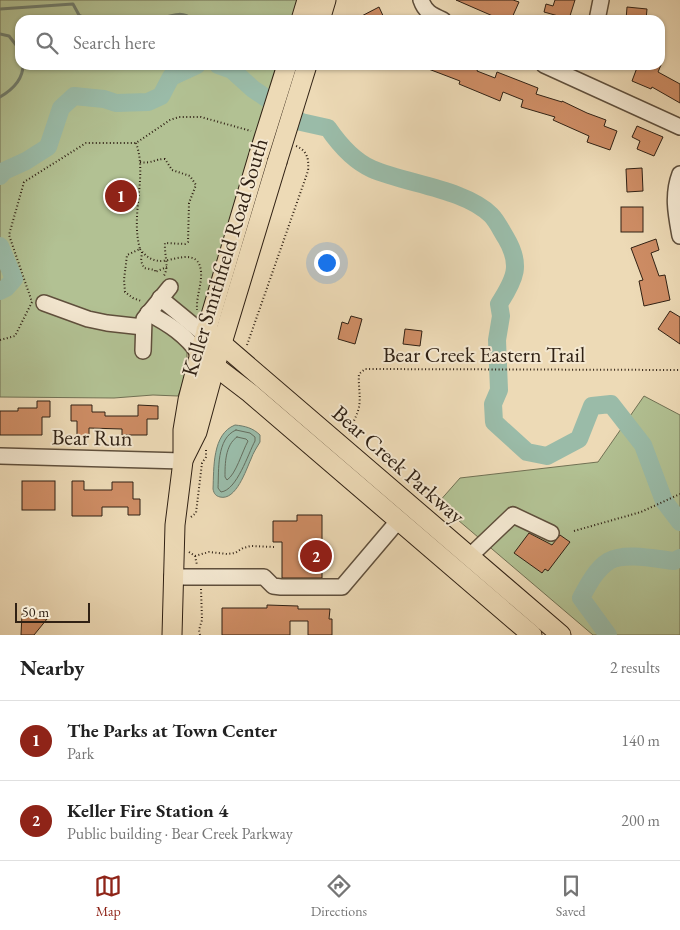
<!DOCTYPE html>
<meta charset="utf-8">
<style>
body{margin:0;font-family:"EB Garamond",serif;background:#f6f6f6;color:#222}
.scale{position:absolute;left:15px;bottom:12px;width:75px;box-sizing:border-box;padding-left:5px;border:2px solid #302114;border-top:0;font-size:14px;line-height:18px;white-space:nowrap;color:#302114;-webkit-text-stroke:4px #f3e7d0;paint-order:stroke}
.you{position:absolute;left:326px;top:262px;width:18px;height:18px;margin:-12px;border:4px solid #fff;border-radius:50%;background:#1a73e8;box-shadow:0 0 0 8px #1a73e833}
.badge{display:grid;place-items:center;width:32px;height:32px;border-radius:50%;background:#8f2418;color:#fff;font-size:16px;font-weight:700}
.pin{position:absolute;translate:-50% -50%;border:2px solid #fff;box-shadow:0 1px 5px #0006}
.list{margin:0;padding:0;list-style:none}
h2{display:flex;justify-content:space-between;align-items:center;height:65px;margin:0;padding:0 20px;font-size:21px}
h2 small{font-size:16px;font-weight:400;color:#767676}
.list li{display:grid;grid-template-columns:32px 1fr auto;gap:15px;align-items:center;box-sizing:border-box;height:80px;padding:0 20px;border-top:1px solid #e0e0e0}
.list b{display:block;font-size:19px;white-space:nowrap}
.list p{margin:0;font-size:16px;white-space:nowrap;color:#767676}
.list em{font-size:16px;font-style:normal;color:#767676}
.icon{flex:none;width:28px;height:28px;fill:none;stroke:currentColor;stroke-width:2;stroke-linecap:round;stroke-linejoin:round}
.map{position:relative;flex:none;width:680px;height:635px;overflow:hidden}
.search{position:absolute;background:#fff;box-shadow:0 1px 4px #0004;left:15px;right:15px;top:15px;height:55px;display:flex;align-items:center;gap:12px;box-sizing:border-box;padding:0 18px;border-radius:15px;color:#767676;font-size:19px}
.sheet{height:225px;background:#fff}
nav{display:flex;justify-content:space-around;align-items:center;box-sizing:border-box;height:70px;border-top:1px solid #e0e0e0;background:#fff;font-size:14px;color:#767676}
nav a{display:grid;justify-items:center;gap:2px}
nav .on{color:#8f2418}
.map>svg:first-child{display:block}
.green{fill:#b2c193;stroke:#717154}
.water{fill:#9abba8;stroke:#707d6d}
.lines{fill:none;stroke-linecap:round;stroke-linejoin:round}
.shore{stroke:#656e5e;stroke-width:1}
.stream{stroke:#707d6d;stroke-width:3}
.river{stroke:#9abba8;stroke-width:18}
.building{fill:#ce8d65;stroke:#302114}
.minor-casing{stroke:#5f4f3c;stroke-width:18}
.major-casing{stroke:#302114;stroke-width:21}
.path{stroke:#302114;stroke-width:2;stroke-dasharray:1 2.5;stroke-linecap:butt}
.minor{stroke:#f3e7d0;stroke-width:15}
.major{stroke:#eddab6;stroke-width:19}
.major-bridge-casing{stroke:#302114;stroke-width:21;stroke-linecap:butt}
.major-bridge{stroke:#eddab6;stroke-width:19}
.labels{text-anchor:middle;stroke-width:4;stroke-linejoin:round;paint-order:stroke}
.street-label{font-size:22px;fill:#302114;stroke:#f3e7d0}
</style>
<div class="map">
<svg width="680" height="635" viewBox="0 0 680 635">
<rect width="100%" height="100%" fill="#eddab6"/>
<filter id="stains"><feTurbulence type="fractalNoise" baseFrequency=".004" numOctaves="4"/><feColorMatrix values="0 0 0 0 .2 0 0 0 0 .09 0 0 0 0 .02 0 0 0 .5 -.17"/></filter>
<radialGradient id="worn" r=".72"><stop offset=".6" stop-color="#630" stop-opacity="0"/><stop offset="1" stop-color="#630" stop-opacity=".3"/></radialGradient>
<!-- green -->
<g class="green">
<polygon points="0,0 299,0 292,20 20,20 20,65 278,65 207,337 187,337 187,372 178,396 153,395 114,398 0,397"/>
<polygon points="644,396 680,415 680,635 593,635 438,503 460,478 598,462"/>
</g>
<!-- water -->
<path class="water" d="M235 425C245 426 253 428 260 435V442C257 447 253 453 251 459 246 470 236 501 220 497 216 496 214 494 213 489 214 468 212 434 235 425Z"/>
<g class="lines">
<!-- shore -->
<g class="shore">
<path d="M236 430 250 433 255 437V441C248 454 237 490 221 492L218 488C219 471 216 438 236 430Z"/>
<path d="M237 437 246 439 248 441C242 452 236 474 227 480L225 477C225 464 225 445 237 437Z"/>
</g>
<!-- stream -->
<g class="stream">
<polyline points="0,9 73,4 79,15 88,20"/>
<path d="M156 20C168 17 183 9 192 20"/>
<polyline points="0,34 9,36 20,50"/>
<polyline points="232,70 235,65"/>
<path d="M0 97C12 90 23 80 23 65"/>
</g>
<!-- river -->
<g class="river">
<path d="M218 65 232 70 253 89 301 122 328 128C339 144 354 161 372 169 407 184 465 189 491 215 497 221 501 230 506 238 522 265 515 279 499 304L501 316 497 340 499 390 493 404 494 422 527 452 547 456 579 439 592 406 611 404 643 445 664 501 680 522"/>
<polyline points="0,176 4,171 26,161 48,147 61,108 74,96 104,99 116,103 148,102 161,96 171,77 197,65"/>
<polyline points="0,246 14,279 6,288 0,291"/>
<path d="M608 635 581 598C588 585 596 569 609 561 625 552 656 559 674 561L680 558"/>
</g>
</g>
<!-- building -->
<g class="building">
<polygon points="456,0 513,0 519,2 511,20 502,20"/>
<polygon points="555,0 575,0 569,19 544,12 546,4 553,6"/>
<polygon points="379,7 385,20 354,20"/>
<polygon points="627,7 647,9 646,20 626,20"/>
<polygon points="418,65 479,65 477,71 495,78 497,72 538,88 536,94 562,102 562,101 587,113 606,120 604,126 617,131 610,150 587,142 589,136 553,120 555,117 521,107 523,100 503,92 500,101 459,84 460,81"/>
<polygon points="638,65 661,65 658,72 680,84 680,103 652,87 651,89 632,81"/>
<polygon points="637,126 663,137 654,156 637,149 640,141 632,137"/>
<polygon points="642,168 643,191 627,192 626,169"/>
<rect x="621" y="207" width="22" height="25"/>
<polygon points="656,239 659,250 651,253 659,276 665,275 670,300 644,306 639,281 643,280 631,248"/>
<polygon points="670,311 680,317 680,344 658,329"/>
<polygon points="351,316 362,319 355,344 338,339 342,322 348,324"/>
<polygon points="405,329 422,331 420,346 403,344"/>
<polygon points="37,401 50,401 50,417 42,417 42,435 0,435 0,411 18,411 18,408 37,408"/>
<polygon points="71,405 92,405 92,412 105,412 105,416 138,416 138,405 158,406 158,419 147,419 147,435 122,435 122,429 89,428 89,436 77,436 77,421 71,421"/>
<rect x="22" y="481" width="33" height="29"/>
<polygon points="72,481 84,481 84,490 112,490 112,482 133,482 133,499 140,499 140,515 128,515 128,507 102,507 102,516 72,516"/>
<polygon points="297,515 322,515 322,578 282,578 282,542 273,542 273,521 297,521"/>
<polygon points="529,533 552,545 560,535 570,542 548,571 545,569 542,573 514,553"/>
<polygon points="267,605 298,606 298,609 330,609 329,619 332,619 332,635 308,635 308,621 290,621 290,635 222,635 222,608 267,608"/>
<polygon points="22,614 34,615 34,618 47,619 34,635 21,635"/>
</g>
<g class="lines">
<!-- minor casing -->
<g class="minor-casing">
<g id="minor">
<path d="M421 0C425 12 432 15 443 20"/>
<polyline points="597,20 601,0"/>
<polyline points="544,65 680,127"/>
<path d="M680 174C672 195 676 214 680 236"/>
<polyline points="160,298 205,335"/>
<polyline points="44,303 88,319 107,323 143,327"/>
<path d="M148 313C169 324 186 335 199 354"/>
<polyline points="143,351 144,319 170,287"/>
<polyline points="0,456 183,461"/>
<polyline points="470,556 513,515 551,533"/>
<polyline points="172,577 264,577 273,586 281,587 342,587 398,521"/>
</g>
</g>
<!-- major casing -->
<g class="major-casing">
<g id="major">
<polyline points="301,20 307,0"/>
<polyline points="320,20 326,0"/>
<polyline points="206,330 561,635"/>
<polyline points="199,354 250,393 532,635"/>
<polyline points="184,458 197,432 215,366 277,162"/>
<polyline points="172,635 175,525 183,461 183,430 188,400 203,342 259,154"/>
</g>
</g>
<!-- path -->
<g class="path">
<path d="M136 143C148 176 130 214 140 249L127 255 124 280 125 292 133 298 141 301"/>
<path d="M140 162C152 164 154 159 165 159L172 170 190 176 196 185 189 203 188 242 185 244 165 243C164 255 170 268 163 277"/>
<path d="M140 249C145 256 151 260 159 261 172 262 199 246 201 272 202 284 196 297 197 310"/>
<polyline points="142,252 141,261 144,268 155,270 155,272 167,267"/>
<polyline points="0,340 15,336 32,302 9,235 24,182 86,143 136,143 170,120 179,117 201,117 251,131"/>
<path d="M247 345 308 171C309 160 308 151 296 146"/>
<path d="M350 434C351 424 357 417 359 407 361 396 358 385 359 374L365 369 680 370"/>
<polyline points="191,517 196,513 202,463 206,457 206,448"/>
<polyline points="574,531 641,512 680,494"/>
<polyline points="189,552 195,556 197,565"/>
<polyline points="195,556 209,552 227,554 235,553 243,548 251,546 274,547"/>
<polyline points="200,635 199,630 202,620 201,589"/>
</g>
<!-- minor -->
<use href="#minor" class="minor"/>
<!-- major -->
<use href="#major" class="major"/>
<!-- major-bridge casing -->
<g class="major-bridge-casing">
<g id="major-bridge">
<polyline points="259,154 287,65"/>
<polyline points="277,162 307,65"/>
</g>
</g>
<!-- major-bridge -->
<use href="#major-bridge" class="major-bridge"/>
</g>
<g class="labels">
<!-- street labels -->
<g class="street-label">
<text transform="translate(224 257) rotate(-73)" y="8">Keller Smithfield Road South</text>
<text x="484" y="362">Bear Creek Eastern Trail</text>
<text transform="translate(92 437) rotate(1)" y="8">Bear Run</text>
<text transform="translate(399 464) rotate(41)" y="8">Bear Creek Parkway</text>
</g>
</g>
<rect width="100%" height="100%" filter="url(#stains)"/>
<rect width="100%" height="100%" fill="url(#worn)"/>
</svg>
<div class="scale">50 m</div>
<div class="you"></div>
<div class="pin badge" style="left:121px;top:196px">1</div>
<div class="pin badge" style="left:316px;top:556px">2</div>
<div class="search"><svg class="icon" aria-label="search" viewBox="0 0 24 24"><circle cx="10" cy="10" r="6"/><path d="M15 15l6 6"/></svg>Search here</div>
</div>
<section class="sheet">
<h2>Nearby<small>2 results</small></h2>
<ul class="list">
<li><span class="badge">1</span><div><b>The Parks at Town Center</b><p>Park</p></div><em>140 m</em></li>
<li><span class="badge">2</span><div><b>Keller Fire Station 4</b><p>Public building · Bear Creek Parkway</p></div><em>200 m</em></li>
</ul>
</section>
<nav>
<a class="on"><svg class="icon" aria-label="map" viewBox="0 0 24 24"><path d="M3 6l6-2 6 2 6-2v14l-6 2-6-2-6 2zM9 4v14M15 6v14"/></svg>Map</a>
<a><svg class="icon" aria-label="directions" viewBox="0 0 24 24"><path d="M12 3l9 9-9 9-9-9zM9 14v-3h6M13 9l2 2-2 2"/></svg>Directions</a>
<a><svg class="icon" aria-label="saved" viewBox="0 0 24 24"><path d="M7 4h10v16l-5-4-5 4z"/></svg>Saved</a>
</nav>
